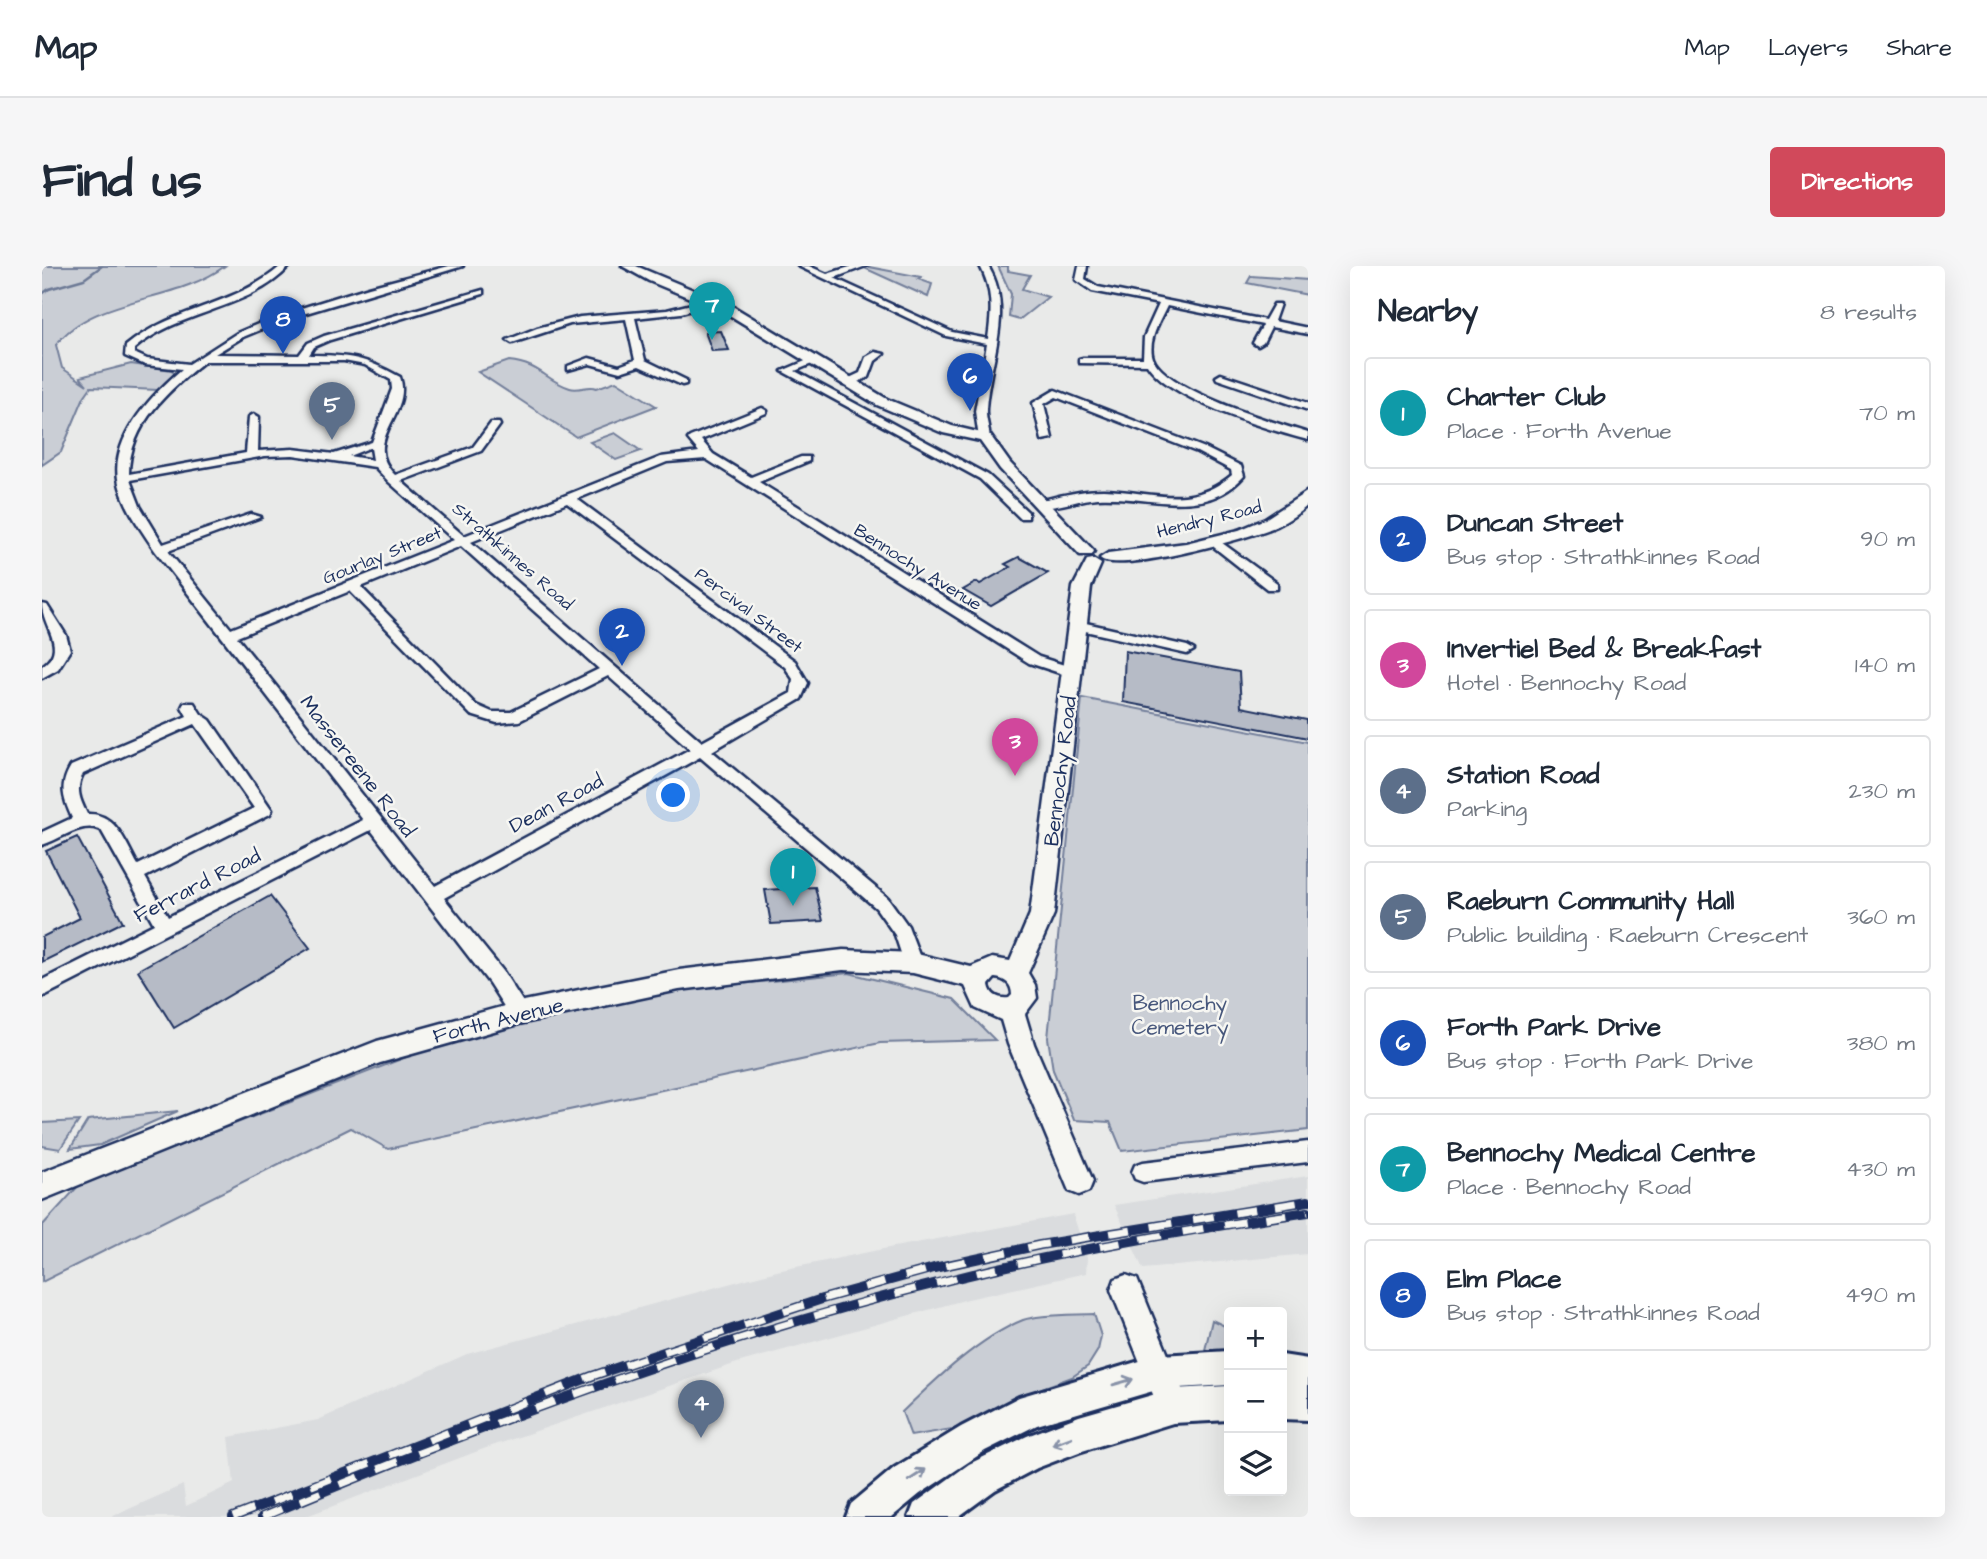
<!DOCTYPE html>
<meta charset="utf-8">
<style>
body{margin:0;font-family:"Architects Daughter",sans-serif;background:#f6f6f7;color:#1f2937}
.controls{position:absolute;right:21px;bottom:21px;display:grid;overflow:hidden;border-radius:7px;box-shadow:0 7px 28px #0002}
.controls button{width:63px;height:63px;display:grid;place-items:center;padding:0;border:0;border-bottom:2px solid #e0e1e3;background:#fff;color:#1f2937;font:35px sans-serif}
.you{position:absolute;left:632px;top:530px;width:24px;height:24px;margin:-18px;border:5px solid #fff;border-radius:50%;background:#1a73e8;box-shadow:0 0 0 10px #1a73e833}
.badge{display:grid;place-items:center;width:46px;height:46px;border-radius:50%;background:#d1495b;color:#fff;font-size:23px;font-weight:700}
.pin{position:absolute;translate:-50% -58px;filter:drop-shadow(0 2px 4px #0008)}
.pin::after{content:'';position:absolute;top:37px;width:24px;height:21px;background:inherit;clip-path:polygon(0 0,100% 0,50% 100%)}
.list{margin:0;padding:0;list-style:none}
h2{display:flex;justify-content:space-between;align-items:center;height:91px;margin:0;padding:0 28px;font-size:30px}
h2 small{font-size:23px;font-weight:400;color:#747a83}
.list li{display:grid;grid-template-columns:46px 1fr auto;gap:21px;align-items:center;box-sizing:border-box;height:112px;margin:0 14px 14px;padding:0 14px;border:2px solid #e0e1e3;border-radius:7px}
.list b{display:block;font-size:26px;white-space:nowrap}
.list p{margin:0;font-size:23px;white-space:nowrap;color:#747a83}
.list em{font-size:23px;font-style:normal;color:#747a83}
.icon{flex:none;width:38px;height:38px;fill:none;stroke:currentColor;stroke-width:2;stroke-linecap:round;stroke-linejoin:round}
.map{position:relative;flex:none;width:1266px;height:1251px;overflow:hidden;border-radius:7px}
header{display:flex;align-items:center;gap:42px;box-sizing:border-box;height:98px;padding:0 35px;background:#fff;border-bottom:2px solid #e0e1e3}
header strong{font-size:33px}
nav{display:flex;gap:38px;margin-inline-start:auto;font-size:24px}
.intro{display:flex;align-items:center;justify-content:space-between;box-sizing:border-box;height:168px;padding:0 42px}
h1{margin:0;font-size:49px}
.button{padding:18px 32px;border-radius:7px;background:#d1495b;color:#fff;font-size:24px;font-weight:700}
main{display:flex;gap:42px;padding:0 42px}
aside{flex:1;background:#fff;border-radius:7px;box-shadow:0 7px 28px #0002}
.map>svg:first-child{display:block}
.built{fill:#dadcde}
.green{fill:#caced5;stroke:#727e9a;stroke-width:2}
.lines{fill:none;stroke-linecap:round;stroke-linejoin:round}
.stream{stroke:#6c7995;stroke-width:2.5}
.building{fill:#b6bbc6;stroke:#1b2f5e;stroke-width:2}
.minor-casing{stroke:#1b2f5e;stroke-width:5}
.tertiary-casing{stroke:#1b2f5e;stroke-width:5}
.secondary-casing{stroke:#1b2f5e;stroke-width:6}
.minor{fill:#f6f6f2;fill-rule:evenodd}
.tertiary{fill:#f6f6f2;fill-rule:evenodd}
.secondary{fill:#f6f6f2;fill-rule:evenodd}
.rail-casing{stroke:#1b2f5e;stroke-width:10}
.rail{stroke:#f6f6f2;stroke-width:7;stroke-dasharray:21;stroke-linecap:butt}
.oneway{stroke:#8892a8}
.labels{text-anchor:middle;stroke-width:5;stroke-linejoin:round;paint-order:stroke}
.far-street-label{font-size:18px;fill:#1b2f5e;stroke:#f6f6f2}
.street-label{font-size:21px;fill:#1b2f5e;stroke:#f6f6f2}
.park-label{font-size:21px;fill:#47577c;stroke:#f6f6f2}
</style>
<header>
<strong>Map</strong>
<nav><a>Map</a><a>Layers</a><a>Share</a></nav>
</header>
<div class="intro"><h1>Find us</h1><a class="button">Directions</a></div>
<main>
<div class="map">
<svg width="1266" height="1251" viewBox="0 0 1266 1251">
<rect width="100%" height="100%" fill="#e9eae9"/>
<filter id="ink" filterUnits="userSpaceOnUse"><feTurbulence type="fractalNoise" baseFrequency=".0143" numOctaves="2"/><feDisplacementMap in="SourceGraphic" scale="14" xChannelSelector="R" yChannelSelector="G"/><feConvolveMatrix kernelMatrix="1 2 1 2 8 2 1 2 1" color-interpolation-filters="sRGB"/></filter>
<g filter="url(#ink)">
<!-- built -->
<g class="built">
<polygon points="1266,910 1266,988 1101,1003 1072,939"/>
<polygon points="1031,948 1045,992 1044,1007 926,1033 698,1096 444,1182 262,1251 69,1251 141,1219 144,1240 192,1217 187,1171 276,1154 425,1088 735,1005 841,983"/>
</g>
<!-- green -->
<g class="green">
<path d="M0 0H183C134 37 50 30 14 79L20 102 45 119 38 111 89 98 130 104 133 109 116 124 49 121 42 131 19 186 0 199Z"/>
<polygon points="822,0 879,11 876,13 890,18 886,31 820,1"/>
<polygon points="956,0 966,0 966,5 988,9 980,23 1006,31 977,54 967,51 969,28"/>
<polygon points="1209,10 1266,14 1266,29 1205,17"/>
<path d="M467 95C498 98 503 114 528 122 538 125 547 118 555 122L574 115 614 140 534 171 436 106Z"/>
<polygon points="573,167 599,185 574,194 548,176"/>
<polygon points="1040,432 1266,476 1266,864 1080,885 1068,856 1032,854 1011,804 1006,772"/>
<polygon points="807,707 912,733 953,774 838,777 346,883 309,862 0,1016 0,960 38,918 413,772 630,725"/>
<polygon points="136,845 58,879 28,883 46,854"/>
<polygon points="37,855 18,883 0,880 0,857"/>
<path d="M1052 1048 1059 1070 1056 1084 1046 1100 1030 1111 984 1128 916 1162 869 1170 860 1146C893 1114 938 1071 981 1054 998 1048 1032 1049 1052 1048Z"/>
<polygon points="1170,1054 1187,1062 1187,1085 1163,1084"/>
</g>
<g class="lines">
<!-- stream -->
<polyline class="stream" points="0,28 7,23 42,13 60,0"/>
</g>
<!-- building -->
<g class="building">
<polygon points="679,65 687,84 670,85 663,66"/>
<polygon points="977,291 1006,307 949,340 921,324 935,316 938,318 968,301 963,298"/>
<polygon points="1083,385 1197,406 1199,441 1265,454 1266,472 1081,436"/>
<polygon points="35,571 81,656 0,696 0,671 38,652 4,585"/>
<polygon points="773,621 781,655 729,658 723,624"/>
<polygon points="228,630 268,682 132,762 96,704"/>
</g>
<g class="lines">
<!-- minor casing -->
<g class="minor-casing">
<g id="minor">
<path d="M239 0H248C207 45 138 43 92 83V87L105 93 147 98 195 67 237 49 327 21 407 0H421L244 53 201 71 173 88 257 89 266 77 282 70 441 24V28L288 74 272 81 267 89C307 89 322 91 358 111 371 148 318 174 353 209L431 181 449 157H457L458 159 439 185 359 215 422 270 619 191 657 186 646 173 648 171 720 142 725 145 724 147 659 174 671 188 709 211 759 191H767V195L717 216 997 391 1035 403 1037 406 1030 411 987 397 664 193 625 196 535 233 753 395 766 417 759 433 670 485 846 632 866 660 880 697 878 702 871 705 864 702 853 669 834 642 658 491 402 632 461 705 484 741 487 747 484 753 477 755 470 753 447 717 329 564 0 731V714L112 658 59 564C39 555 20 573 0 579V566L30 552C21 532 17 520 29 500L145 450 140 441 142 437H152L159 448 168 454 230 544 228 548 103 611 126 651 321 554 114 286C99 264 81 239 76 213 69 170 111 128 140 103L103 99 83 90 84 80C130 41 194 40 239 0ZM163 95H302L323 99 349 114 350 123 330 176 292 188 251 183 216 185 217 151 212 148 207 151 204 187 87 208C87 158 128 123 163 95ZM327 182H329L331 194 307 190ZM251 189 333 201 347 216 412 274 189 363 126 285 219 251 209 248 121 278 98 240 88 214 223 190ZM525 237 743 401 751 413 749 427 660 476 429 276ZM419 280 557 403 469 446H450L434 439 319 321ZM308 325 429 449 455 457 477 455 566 410 648 483 393 620 195 371ZM153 458 212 542 96 599C84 578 74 546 45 548 38 534 33 523 41 508Z"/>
<path d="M756 0H767L785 8 811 0H824L792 12 910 66 946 73C950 46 951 24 938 0H946C973 44 947 95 944 143 943 154 949 165 947 174L937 172 933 145 945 78 904 70Z"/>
<path d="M1037 0H1045L1043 13 1056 21 1223 54 1232 38H1238L1232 55 1266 62V68L1229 61 1221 77 1216 80 1211 77 1221 59 1125 40C1118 55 1105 75 1111 92 1123 124 1233 157 1266 167V174C1226 164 1126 133 1105 98L1037 97V93L1041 92H1101L1102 71 1117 38 1050 25 1034 14Z"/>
<polygon points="670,33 673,34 673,38 639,47 593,52 603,94 644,114 644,118 640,119 597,100 578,106 548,98 526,104 526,100 547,92 577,100 593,94 584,53 528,58 470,77 465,74 495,62 538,51 625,44"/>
<polygon points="833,86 842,88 833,95 827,111 809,119 801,119 801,115 818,107 824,91"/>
<polygon points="768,93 777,95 753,105 946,209 986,246 986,252 978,252 938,213 740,105"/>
<polygon points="1179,108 1266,137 1266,144 1175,113 1174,111"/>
<path d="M1013 124 1163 182 1199 200 1202 210C1162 255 1107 229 1056 232 1037 233 1015 243 997 241V235C1017 230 1039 224 1061 224 1111 225 1147 245 1190 209L1189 204 1155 186 1014 131 1002 138 1010 172 1000 174 991 137Z"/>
<polygon points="1172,271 1235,317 1235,323 1225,323 1168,278 1166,275"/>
<path d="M0 338 5 339 24 369 28 384 16 403 0 412V400C27 382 0 362 0 338Z"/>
<polygon points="1035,355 1145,380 1152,384 1145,388 1030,362 1030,356"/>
<polygon points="1266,876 1266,896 1101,916 1093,913 1090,906 1093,899 1101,896"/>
</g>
</g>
<!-- tertiary casing -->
<g class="tertiary-casing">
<g id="tertiary">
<polygon points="580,0 594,0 692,41 845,133 910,160 948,169 968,197 1052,285 1050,289 1038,289 958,203 938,175 901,167 835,139 684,47 607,15"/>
<path d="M1266 225V239C1257 247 1247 254 1235 260 1212 271 1073 309 1058 292L1066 287 1144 277 1197 264 1223 253Z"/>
<path d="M1051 293 1059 298 1049 321 1012 648 986 707 993 719 995 732 983 748 992 778 1051 915 1047 925 1037 929 1027 925 966 778 959 754 933 742 923 720 871 707 801 704 637 724 477 758 338 797 0 934V906L335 775 477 736 637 704 801 684 871 687 929 701 950 692 968 695 988 648 1031 321 1045 294ZM953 712C963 713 970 718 970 729L967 732C957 733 949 730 947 719Z"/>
<polygon points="1084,1009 1095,1013 1147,1140 1142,1151 1131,1156 1120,1151 1069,1024 1073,1013"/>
</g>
</g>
<!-- secondary casing -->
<g class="secondary-casing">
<g id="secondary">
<polygon points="1187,1085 1187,1119 1118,1123 995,1159 943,1185 878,1228 850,1251 804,1251 809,1238 852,1202 919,1161 977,1131 1118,1089"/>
<polygon points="1240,1089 1266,1093 1266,1154 1240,1153"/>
<polygon points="1187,1120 1187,1154 1131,1157 1037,1186 995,1202 953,1224 916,1251 867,1251 872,1238 927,1198 985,1170 1037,1150 1131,1123"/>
</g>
</g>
<!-- minor -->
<use href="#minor" class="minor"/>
<!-- tertiary -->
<use href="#tertiary" class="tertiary"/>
<!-- secondary -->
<use href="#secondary" class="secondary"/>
<!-- rail casing -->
<g class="rail-casing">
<g id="rail">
<polyline points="191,1251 550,1110 780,1033 892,1002 998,979 1266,935"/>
<path d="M220 1251C446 1156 677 1070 915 1012 1031 983 1148 964 1266 946"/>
</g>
</g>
<!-- rail -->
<use href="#rail" class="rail"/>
</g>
<!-- one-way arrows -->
<defs><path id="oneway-shaft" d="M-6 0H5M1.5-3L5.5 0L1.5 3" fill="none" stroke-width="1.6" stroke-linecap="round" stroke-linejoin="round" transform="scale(1.75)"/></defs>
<g class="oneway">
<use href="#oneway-shaft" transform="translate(1081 1116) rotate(-16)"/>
<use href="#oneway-shaft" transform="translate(1020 1175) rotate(159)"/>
<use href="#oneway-shaft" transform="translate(875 1209) rotate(-33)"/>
</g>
</g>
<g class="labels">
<!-- far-street labels -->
<g class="far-street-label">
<text transform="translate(1167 253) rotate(-14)" y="6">Hendry Road</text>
<text transform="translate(340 289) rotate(-22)" y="6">Gourlay Street</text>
<text transform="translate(471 290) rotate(41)" y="6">Strathkinnes Road</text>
<text transform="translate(876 301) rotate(32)" y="6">Bennochy Avenue</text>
<text transform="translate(707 344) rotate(37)" y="6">Percival Street</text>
</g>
<!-- street labels -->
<g class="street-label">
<text transform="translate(316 500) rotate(52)" y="7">Massereene Road</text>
<text transform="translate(1018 505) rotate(-83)" y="7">Bennochy Road</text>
<text transform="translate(514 537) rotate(-28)" y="7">Dean Road</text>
<text transform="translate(155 619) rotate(-27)" y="7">Ferrard Road</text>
<text transform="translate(456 754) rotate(-14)" y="7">Forth Avenue</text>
</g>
<!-- park labels -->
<g class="park-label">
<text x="1138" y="744">Bennochy<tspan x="1138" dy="24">Cemetery</tspan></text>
</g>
</g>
</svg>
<div class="controls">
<button>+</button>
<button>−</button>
<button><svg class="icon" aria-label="layers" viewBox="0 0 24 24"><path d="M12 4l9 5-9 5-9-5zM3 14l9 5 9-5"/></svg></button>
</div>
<div class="you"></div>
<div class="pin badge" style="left:751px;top:640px;background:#0f9aa8">1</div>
<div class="pin badge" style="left:580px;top:400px;background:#1a4fb4">2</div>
<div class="pin badge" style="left:973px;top:510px;background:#d1479c">3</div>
<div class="pin badge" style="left:659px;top:1172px;background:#5c6f8a">4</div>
<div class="pin badge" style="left:290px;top:174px;background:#5c6f8a">5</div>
<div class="pin badge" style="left:928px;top:145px;background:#1a4fb4">6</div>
<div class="pin badge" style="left:670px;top:74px;background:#0f9aa8">7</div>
<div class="pin badge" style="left:241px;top:88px;background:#1a4fb4">8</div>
</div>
<aside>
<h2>Nearby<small>8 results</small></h2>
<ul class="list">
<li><span class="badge" style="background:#0f9aa8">1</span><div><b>Charter Club</b><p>Place · Forth Avenue</p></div><em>70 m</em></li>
<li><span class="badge" style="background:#1a4fb4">2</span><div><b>Duncan Street</b><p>Bus stop · Strathkinnes Road</p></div><em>90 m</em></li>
<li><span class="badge" style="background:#d1479c">3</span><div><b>Invertiel Bed &amp; Breakfast</b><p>Hotel · Bennochy Road</p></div><em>140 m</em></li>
<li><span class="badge" style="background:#5c6f8a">4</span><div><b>Station Road</b><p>Parking</p></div><em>230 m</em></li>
<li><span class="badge" style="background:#5c6f8a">5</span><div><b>Raeburn Community Hall</b><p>Public building · Raeburn Crescent</p></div><em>360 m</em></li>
<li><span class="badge" style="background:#1a4fb4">6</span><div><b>Forth Park Drive</b><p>Bus stop · Forth Park Drive</p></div><em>380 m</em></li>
<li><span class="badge" style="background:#0f9aa8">7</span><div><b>Bennochy Medical Centre</b><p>Place · Bennochy Road</p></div><em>430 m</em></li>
<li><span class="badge" style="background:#1a4fb4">8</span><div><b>Elm Place</b><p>Bus stop · Strathkinnes Road</p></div><em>490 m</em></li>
</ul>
</aside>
</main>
